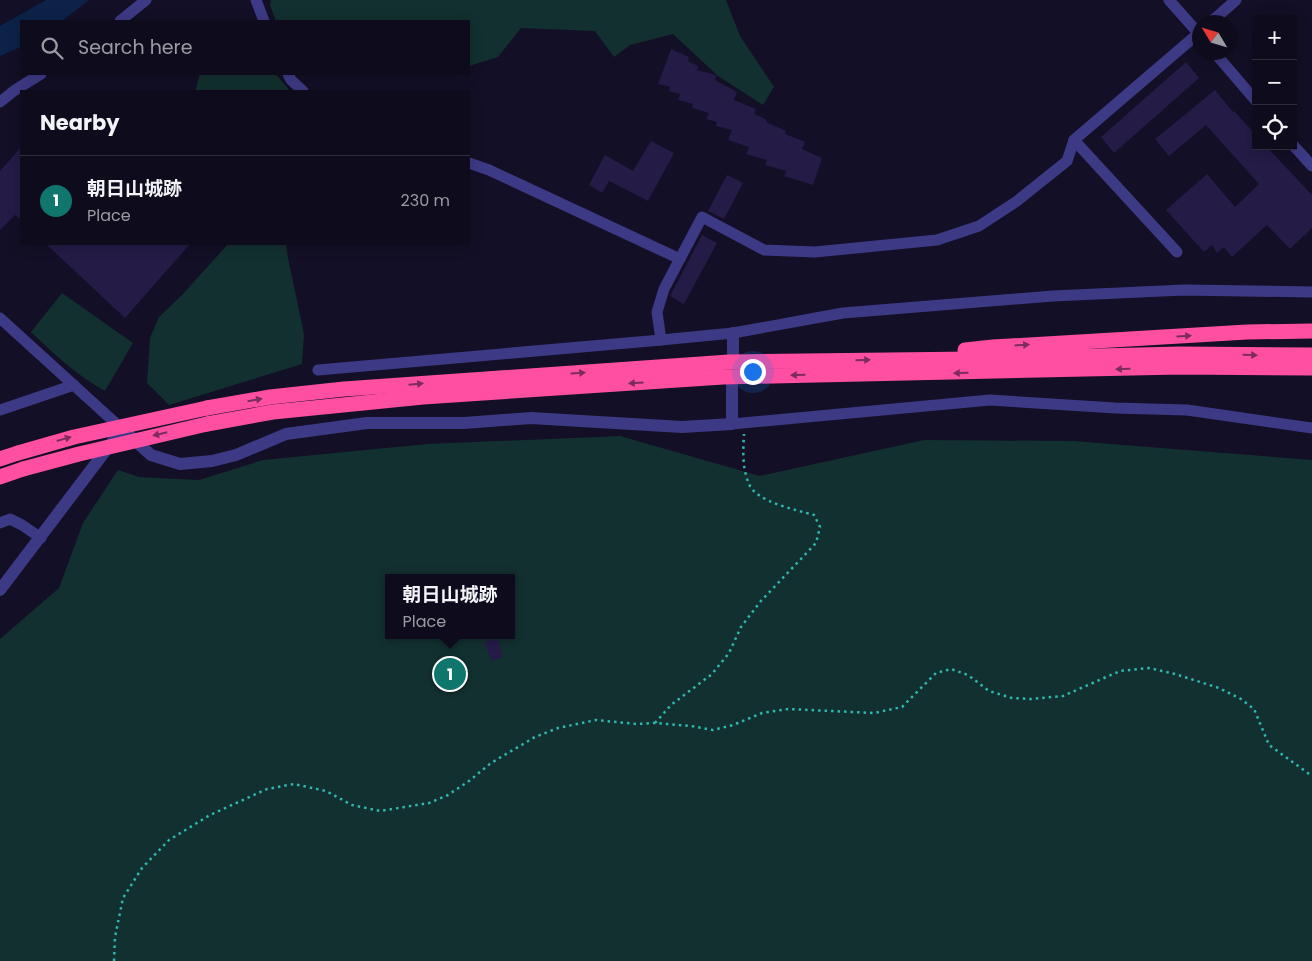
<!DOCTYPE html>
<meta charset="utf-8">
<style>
body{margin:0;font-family:Poppins,"Noto Sans JP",sans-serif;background:#171425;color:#f1f3f6}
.controls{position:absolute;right:15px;top:15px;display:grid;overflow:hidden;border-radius:0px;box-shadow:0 2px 12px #0003}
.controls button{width:45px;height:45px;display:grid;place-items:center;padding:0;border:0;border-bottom:1px solid #2e2b3b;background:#0e0b1c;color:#f1f3f6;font:25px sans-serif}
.compass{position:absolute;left:1192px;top:15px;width:45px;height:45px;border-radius:50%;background:#0e0b1c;box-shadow:0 2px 12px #0003;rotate:308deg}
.you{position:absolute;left:752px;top:371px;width:18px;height:18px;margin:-12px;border:4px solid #fff;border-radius:50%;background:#1a73e8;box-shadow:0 0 0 8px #1a73e833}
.badge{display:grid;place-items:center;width:32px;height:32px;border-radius:50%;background:#0f766e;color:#fff;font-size:16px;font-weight:700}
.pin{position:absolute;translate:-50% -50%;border:2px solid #fff;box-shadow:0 1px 5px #0006}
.popup{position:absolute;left:385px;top:574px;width:130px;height:65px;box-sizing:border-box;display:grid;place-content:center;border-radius:0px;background:#0e0b1c;filter:drop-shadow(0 1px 4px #0005);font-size:16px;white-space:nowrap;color:#9b9ba3}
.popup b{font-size:19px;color:#f1f3f6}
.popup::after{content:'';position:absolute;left:50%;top:100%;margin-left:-10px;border:10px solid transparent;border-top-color:#0e0b1c}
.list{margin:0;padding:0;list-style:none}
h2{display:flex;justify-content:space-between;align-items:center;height:65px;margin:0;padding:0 20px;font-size:21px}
h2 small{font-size:16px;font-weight:400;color:#9b9ba3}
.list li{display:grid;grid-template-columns:32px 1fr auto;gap:15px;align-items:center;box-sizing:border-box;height:90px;padding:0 20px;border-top:1px solid #2e2b3b}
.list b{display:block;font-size:19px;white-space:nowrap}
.list p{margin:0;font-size:16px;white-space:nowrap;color:#9b9ba3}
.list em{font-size:16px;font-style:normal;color:#9b9ba3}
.icon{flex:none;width:28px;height:28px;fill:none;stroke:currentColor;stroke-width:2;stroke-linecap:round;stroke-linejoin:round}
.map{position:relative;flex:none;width:1312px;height:961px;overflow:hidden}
.search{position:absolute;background:#0e0b1c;box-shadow:0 2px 12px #0003;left:20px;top:20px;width:450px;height:55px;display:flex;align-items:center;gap:12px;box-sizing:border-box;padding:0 18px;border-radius:0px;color:#9b9ba3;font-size:19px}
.panel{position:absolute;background:#0e0b1c;box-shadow:0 2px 12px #0003;left:20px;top:90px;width:450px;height:155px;border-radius:0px}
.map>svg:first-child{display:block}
.green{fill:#12302f;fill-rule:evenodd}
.water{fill:#0c2248}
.building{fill:#241b47}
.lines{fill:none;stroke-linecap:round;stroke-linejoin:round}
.path{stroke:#2fb8b0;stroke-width:2.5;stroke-dasharray:2.5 4;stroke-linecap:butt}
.minor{stroke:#3d3a85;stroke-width:11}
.tertiary{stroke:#3d3a85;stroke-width:12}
.motorway{stroke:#ff4fa3;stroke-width:15}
.motorway-bridge{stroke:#ff4fa3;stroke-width:15}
.oneway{fill:#7d2c5e}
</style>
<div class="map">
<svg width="1312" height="961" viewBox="0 0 1312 961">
<rect width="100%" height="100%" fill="#130f26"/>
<!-- green -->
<g class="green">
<polygon points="271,0 726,0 740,36 774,87 763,105 718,76 673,34 630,45 614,57 595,31 521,28 498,57 469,66 469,21 276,21 270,5"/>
<polygon points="200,74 276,74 290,91 195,91"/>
<polygon points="228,244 286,244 288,258 304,334 302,364 169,405 147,383 150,338 159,317 182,295"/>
<path d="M62 293 133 343 105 391C76 375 54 354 31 332Z"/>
<path d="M620 436 760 476 924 440 1073 441 1312 460V961H0V639L59 588 83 523 118 470 139 477 199 480 263 460 427 444ZM389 578H511V635H389Z"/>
</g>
<!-- water -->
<polygon class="water" points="46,0 89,0 62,21 21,21 21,47 0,56 0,26"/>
<!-- building -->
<g class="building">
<polygon points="671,49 689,57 688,61 698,66 697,70 716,75 715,80 737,92 734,100 756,109 754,114 767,120 766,122 786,131 785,134 805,142 802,149 822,158 813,185 784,176 786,171 765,165 767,160 746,154 749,147 728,140 732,130 716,126 717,122 706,119 709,113 692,108 693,104 678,100 680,94 669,91 670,87 658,84"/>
<polygon points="1186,62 1199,78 1114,153 1101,137"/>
<polygon points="1215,90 1233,112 1234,111 1256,135 1256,146 1266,146 1312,195 1312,228 1290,249 1267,225 1232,257 1224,247 1217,253 1212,245 1204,252 1166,210 1207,174 1235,207 1259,184 1206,125 1169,156 1155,139"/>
<polygon points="651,141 674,153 648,201 609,181 602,193 589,185 605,155 633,171"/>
<polygon points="21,147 21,220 15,215 0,230 0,171"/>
<polygon points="727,175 743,183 724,219 708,211"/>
<polygon points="702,235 717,243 684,304 670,296"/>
<polygon points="46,244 190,244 125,318"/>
<polygon points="498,638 503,657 491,661 485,642"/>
</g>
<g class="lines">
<!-- path -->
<g class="path">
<path d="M655 723 671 705 712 674 729 653 741 627 760 602 816 543 820 527 814 515C797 510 756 502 749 484 742 468 743 450 744 434"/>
<polyline points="114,961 115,937 123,898 142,868 169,840 210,815 267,789 294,784 326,791 352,805 380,811 429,803 448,795 469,781 491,763 535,737 558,728 596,720 636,724 655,723 691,726 713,730 733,725 762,713 788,709 874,713 902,707 936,673 951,669 968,675 989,691 1012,698 1031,699 1063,696 1120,671 1149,668 1175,674 1219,688 1241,699 1254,709 1269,745 1312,776"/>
</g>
<!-- minor -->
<g class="minor">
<polyline points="256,0 264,21"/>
<polyline points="1169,0 1200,35"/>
<polyline points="120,21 146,0"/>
<polyline points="1211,22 1236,0"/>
<polyline points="1200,32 1074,140 1067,161 1017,201 979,226 937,240 815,252 764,250 702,217 664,289 657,312 661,340 733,333 843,313 1053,296 1184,290 1312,292"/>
<polyline points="1214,52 1256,101"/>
<polyline points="288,74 291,80 303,91"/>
<polyline points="0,102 15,90 41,74"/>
<polyline points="1074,140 1177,252"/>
<polyline points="1293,145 1312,166"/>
<polyline points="469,163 489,170 680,259"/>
<polyline points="0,318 122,429"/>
<polyline points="318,370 661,340"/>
<polyline points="0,410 74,385"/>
<polyline points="732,424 990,400 1115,408 1187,410 1312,428"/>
<polyline points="0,523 10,519 22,525 41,538"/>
</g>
<!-- tertiary -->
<g class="tertiary">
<polyline points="733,353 733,333"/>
<polyline points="0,590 122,429 151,455 180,464 212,461 236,455 286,434 367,423 464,423 531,418 682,427 732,424 732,385"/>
</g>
<!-- motorway -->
<g class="motorway">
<polyline points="965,350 993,347 1247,332 1312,331"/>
<polyline points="207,408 270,397 344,389 729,362 973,359 1180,354 1312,355"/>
<polyline points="207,424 273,412 423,397 723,377 1179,367 1312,368"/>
<polyline points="0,459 18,453"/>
<polyline points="0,477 23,469"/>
</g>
<!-- motorway-bridge -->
<g class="motorway-bridge">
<polyline points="18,453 74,437 207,408"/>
<polyline points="23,469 79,454 207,424"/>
</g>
</g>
<!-- one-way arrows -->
<defs><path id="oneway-solid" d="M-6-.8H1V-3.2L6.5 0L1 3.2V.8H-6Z" transform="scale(1.25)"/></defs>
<g class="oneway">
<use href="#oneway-solid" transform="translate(1184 336) rotate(-3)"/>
<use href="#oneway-solid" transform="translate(1022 345) rotate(-3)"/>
<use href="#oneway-solid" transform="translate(1250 355) rotate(1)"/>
<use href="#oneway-solid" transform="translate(863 360) rotate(-1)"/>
<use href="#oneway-solid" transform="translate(1123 369) rotate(178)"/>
<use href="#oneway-solid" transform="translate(578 373) rotate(-4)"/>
<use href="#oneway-solid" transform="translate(961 373) rotate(179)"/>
<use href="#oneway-solid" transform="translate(798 375) rotate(179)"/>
<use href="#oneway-solid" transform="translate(636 383) rotate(176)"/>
<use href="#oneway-solid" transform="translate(416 384) rotate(-5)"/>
<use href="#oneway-solid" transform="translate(255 400) rotate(-10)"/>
<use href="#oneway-solid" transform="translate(160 434) rotate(167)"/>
<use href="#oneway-solid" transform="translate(64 439) rotate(-16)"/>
</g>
</svg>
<div class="controls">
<button>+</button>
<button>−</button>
<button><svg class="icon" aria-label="locate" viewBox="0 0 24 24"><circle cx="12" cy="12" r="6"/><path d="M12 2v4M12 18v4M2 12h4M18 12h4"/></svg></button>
</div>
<svg class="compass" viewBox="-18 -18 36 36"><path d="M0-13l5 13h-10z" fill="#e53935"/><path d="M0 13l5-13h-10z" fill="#9b9ba3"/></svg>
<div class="you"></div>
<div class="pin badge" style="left:450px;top:674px">1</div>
<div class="popup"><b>朝日山城跡</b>Place</div>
<div class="search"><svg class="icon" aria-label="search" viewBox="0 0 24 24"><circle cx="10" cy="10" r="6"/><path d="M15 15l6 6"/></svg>Search here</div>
<section class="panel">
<h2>Nearby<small></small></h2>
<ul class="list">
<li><span class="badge">1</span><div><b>朝日山城跡</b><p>Place</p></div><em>230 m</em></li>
</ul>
</section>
</div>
